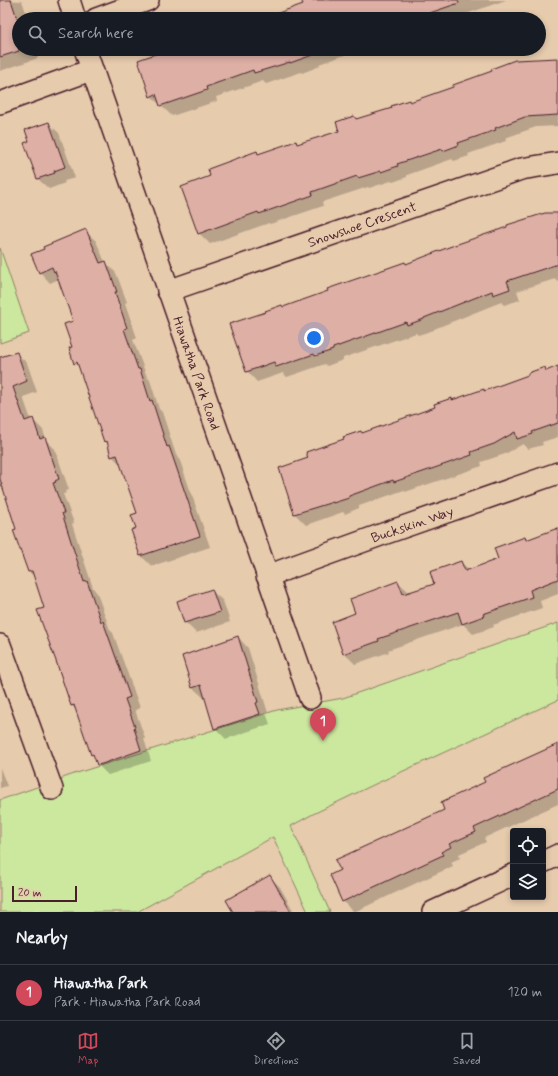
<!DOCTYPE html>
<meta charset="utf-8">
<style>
body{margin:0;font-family:Mynerve,sans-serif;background:#242831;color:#f1f3f6}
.controls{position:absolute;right:12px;bottom:12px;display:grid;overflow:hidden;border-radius:4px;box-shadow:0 2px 6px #0003}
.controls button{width:36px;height:36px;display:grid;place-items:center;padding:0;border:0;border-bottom:1px solid #363941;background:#171b24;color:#f1f3f6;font:20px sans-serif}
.scale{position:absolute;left:12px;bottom:10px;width:65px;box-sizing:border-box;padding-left:4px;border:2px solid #4a1f2b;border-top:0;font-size:11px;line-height:14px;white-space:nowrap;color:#4a1f2b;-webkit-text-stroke:3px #e6cbad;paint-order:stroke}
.you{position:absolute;left:314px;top:338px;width:14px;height:14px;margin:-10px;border:3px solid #fff;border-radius:50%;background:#1a73e8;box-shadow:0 0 0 6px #1a73e833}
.badge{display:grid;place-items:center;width:26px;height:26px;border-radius:50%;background:#d1495b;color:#fff;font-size:13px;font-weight:700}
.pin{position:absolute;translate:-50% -33px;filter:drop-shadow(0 1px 2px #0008)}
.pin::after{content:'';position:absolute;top:21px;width:14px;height:12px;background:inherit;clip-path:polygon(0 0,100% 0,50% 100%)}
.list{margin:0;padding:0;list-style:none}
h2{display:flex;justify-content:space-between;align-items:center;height:52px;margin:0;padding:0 16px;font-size:17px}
h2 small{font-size:13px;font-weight:400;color:#9ea1a6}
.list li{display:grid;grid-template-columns:26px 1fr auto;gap:12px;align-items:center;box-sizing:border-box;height:56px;padding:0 16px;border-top:1px solid #363941}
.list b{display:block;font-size:15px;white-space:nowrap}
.list p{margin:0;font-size:13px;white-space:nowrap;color:#9ea1a6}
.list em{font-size:13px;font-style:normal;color:#9ea1a6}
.icon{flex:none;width:22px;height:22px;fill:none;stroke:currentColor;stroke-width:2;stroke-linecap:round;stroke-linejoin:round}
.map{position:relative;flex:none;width:558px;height:912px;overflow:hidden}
.search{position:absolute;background:#171b24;box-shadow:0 2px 6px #0003;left:12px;right:12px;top:12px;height:44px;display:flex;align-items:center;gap:10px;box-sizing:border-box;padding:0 14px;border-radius:22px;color:#9ea1a6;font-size:15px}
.sheet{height:108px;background:#171b24}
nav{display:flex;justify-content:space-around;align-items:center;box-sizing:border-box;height:56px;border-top:1px solid #363941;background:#171b24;font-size:11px;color:#9ea1a6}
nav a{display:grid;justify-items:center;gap:2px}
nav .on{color:#d1495b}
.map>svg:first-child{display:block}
.green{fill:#cce79e;stroke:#8b8364}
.shadow{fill:#0003}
.building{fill:#ddafa5;stroke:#4a1f2b}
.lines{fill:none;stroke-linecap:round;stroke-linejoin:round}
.street-casing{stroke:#4a1f2b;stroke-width:24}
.street{stroke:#e6cbad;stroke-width:21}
.labels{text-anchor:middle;stroke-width:3;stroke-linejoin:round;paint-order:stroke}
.street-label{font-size:14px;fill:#4a1f2b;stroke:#e6cbad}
</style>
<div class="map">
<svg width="558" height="912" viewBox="0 0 558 912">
<rect width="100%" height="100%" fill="#e6cbad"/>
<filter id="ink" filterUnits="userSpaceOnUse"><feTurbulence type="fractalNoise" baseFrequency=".025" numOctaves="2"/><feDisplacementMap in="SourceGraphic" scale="8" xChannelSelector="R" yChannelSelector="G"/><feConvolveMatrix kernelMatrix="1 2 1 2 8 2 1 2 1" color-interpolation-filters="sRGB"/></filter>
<g filter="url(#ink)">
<!-- green -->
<g class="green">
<polygon points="0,248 29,333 0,343"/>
<polygon points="558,623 558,700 373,785 313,814 291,826 330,912 308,912 273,837 137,912 0,912 0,800 77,773 277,710 343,698"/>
</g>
<!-- shadow -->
<g class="shadow">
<polygon points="0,0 22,1 28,18 19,19 19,49 35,49 38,58 0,71"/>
<polygon points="314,0 506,0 452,19 264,19"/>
<polygon points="172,49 362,49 319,64 320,66 302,73 301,72 266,84 263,81 216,97 217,101 172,116 151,96"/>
<polygon points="558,58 558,126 536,127 505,138 506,141 468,154 469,156 454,161 452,159 407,175 407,177 393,182 391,181 369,188 368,187 322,202 323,206 270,224 269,223 210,244 199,233 212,177 259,155 296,142 299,145 340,131 354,117 357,120 393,109 409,101 411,102"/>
<polygon points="48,123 59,133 75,178 64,181 65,183 49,189 38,179 25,144 31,142"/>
<polygon points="558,214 558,282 555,279 517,291 520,300 504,305 501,302 434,329 434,330 418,335 416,333 343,358 343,360 327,366 325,364 287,377 283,373 257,382 247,371 284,308"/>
<polygon points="85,231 96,241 105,262 116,273 127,302 125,303 137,338 133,340 147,377 150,380 159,409 162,412 176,455 179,458 210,547 152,566 141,556 133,530 137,529 138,514 121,465 112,456 109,445 105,441 81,369 75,363 73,347 75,322 59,279 50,283 40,272"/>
<polygon points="16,353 27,363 37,392 23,397 31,420 32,419 43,430 46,440 55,449 69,490 65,491 66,493 63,494 74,523 72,524 93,588 97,593 110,630 113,633 140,708 135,710 145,738 144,739 151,761 108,775 97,764 95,757 92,754 77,711 72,706 57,660 46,609 36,578 29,572 5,490 0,485 0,358"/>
<polygon points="558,367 558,437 542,442 543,445 528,449 523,444 505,454 481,462 482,466 405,492 404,490 359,506 359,508 345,514 343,512 306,525 295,514 280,468 309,459 362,434 436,407 436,405 483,390 485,391 545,369 548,371"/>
<polygon points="558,529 558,594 540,601 542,608 493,625 494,627 473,634 463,624 388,650 389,652 355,664 344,653 356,614 398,582 409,592 436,584 461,562 470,571 500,560 525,538 527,540"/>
<polygon points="212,591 223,601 230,622 196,633 185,622"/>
<polygon points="238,637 248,648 268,713 266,713 270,724 226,739 215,728 206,697 204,698 193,688"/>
<polygon points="558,745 558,804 484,838 486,842 459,854 460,858 451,862 453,866 354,912 343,901 445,810 486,782"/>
<polygon points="0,768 7,786 0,788"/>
<polygon points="269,876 280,887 294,912 231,912"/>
</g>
<!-- building -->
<g class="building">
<polygon points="0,0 11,0 19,24 19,51 0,57"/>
<polygon points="301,0 458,0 459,3 412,19 267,19 267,17 303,4"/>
<polygon points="170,49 318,49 318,53 290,63 290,62 254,73 253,70 206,87 207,90 160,106 156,94 150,97 138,60"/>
<polygon points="558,58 558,115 525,117 495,128 496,130 458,143 459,145 443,151 442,149 397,164 398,166 381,172 381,171 358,178 357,176 312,192 313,195 259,214 258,212 198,234 181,187 210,176 208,169 257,151 258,154 296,141 297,144 339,131 336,122 354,116 356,119 392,108 391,106 409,100 410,102 453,87 453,85 492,71 491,69 515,60"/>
<polygon points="49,122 65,167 54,171 55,173 37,179 24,143 29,141 25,130"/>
<polygon points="545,213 558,213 558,264 507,281 510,289 493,295 492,291 424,318 424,319 407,325 406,322 333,348 333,350 315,356 314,354 276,367 274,362 246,372 229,324 266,312 265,311 282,305 283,307 328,291 327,289 385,269 405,262 406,264 449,247 507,227 507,225"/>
<polygon points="86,229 100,263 106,261 117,292 115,292 127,328 124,329 138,369 140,369 150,401 152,400 167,447 169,446 200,536 140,556 131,530 136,528 131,515 137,513 117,455 111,457 107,441 104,442 77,362 74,364 69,348 72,347 64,324 73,321 55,271 54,272 52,267 39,273 31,254 44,249 43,247"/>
<polygon points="17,352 27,381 13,387 25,421 33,418 40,439 45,437 59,479 55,481 56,482 53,483 64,513 62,513 84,582 87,581 101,622 103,621 130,697 125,699 135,727 134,728 141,750 102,764 97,765 93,754 91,755 74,705 71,706 56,661 37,610 44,608 32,571 28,572 13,530 16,529 0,479 0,357"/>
<polygon points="558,366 558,423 532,432 533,434 517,439 515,432 494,444 471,452 472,455 394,482 393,480 349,496 349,498 333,503 333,502 294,514 279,468 308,458 306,452 344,439 343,437 361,431 362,433 435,407 434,404 452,398 452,400 484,389 484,391 528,375 528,373 545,367 546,371"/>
<polygon points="558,528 558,579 530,590 532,597 483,614 484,616 462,624 458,612 378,639 379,641 343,654 332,622 355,613 350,599 398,581 403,594 434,584 430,572 461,561 465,571 498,559 494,548 525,537 526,540"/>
<polygon points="212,589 220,612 184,623 177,601"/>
<polygon points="238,636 258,702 256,703 260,714 214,729 201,685 192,688 182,656"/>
<polygon points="558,744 558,789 474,828 476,832 449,844 451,847 441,852 443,855 342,902 330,875 340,870 335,860 444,810 441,802 485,782 483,778"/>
<polygon points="270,875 291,912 233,912 226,900"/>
</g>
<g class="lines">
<!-- street casing -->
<g class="street-casing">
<g id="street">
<polyline points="69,0 75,19"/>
<polyline points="96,19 148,0"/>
<polyline points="85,49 310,698"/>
<polyline points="0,103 91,70"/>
<polyline points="168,291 521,169 558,163"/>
<polyline points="267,576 386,533 558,473"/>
<polyline points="0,645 52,789"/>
<polyline points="543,862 558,855"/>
<polyline points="433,912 513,875"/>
</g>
</g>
<!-- street -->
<use href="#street" class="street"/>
</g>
</g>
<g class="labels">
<!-- street labels -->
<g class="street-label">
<text transform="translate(362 224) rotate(-19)" y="5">Snowshoe Crescent</text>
<text transform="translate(197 373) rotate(71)" y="5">Hiawatha Park Road</text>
<text transform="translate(412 524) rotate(-19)" y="5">Buckskin Way</text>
</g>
</g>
</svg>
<div class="controls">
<button><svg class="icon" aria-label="locate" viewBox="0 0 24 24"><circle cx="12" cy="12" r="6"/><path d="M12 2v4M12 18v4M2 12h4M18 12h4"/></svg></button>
<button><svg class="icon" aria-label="layers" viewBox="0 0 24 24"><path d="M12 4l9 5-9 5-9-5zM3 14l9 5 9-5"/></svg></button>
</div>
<div class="scale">20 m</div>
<div class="you"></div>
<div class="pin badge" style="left:323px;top:741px">1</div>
<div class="search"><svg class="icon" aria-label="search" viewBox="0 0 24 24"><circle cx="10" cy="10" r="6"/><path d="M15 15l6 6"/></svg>Search here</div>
</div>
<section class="sheet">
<h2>Nearby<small></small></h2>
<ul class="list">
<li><span class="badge">1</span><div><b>Hiawatha Park</b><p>Park · Hiawatha Park Road</p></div><em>120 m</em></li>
</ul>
</section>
<nav>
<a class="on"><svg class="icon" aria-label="map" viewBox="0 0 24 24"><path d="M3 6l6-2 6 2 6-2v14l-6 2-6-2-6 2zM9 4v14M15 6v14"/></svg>Map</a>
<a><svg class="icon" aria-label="directions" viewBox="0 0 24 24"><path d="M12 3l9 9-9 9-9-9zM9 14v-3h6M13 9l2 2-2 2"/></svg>Directions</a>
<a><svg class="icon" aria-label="saved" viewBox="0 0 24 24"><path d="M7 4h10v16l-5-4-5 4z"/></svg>Saved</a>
</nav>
